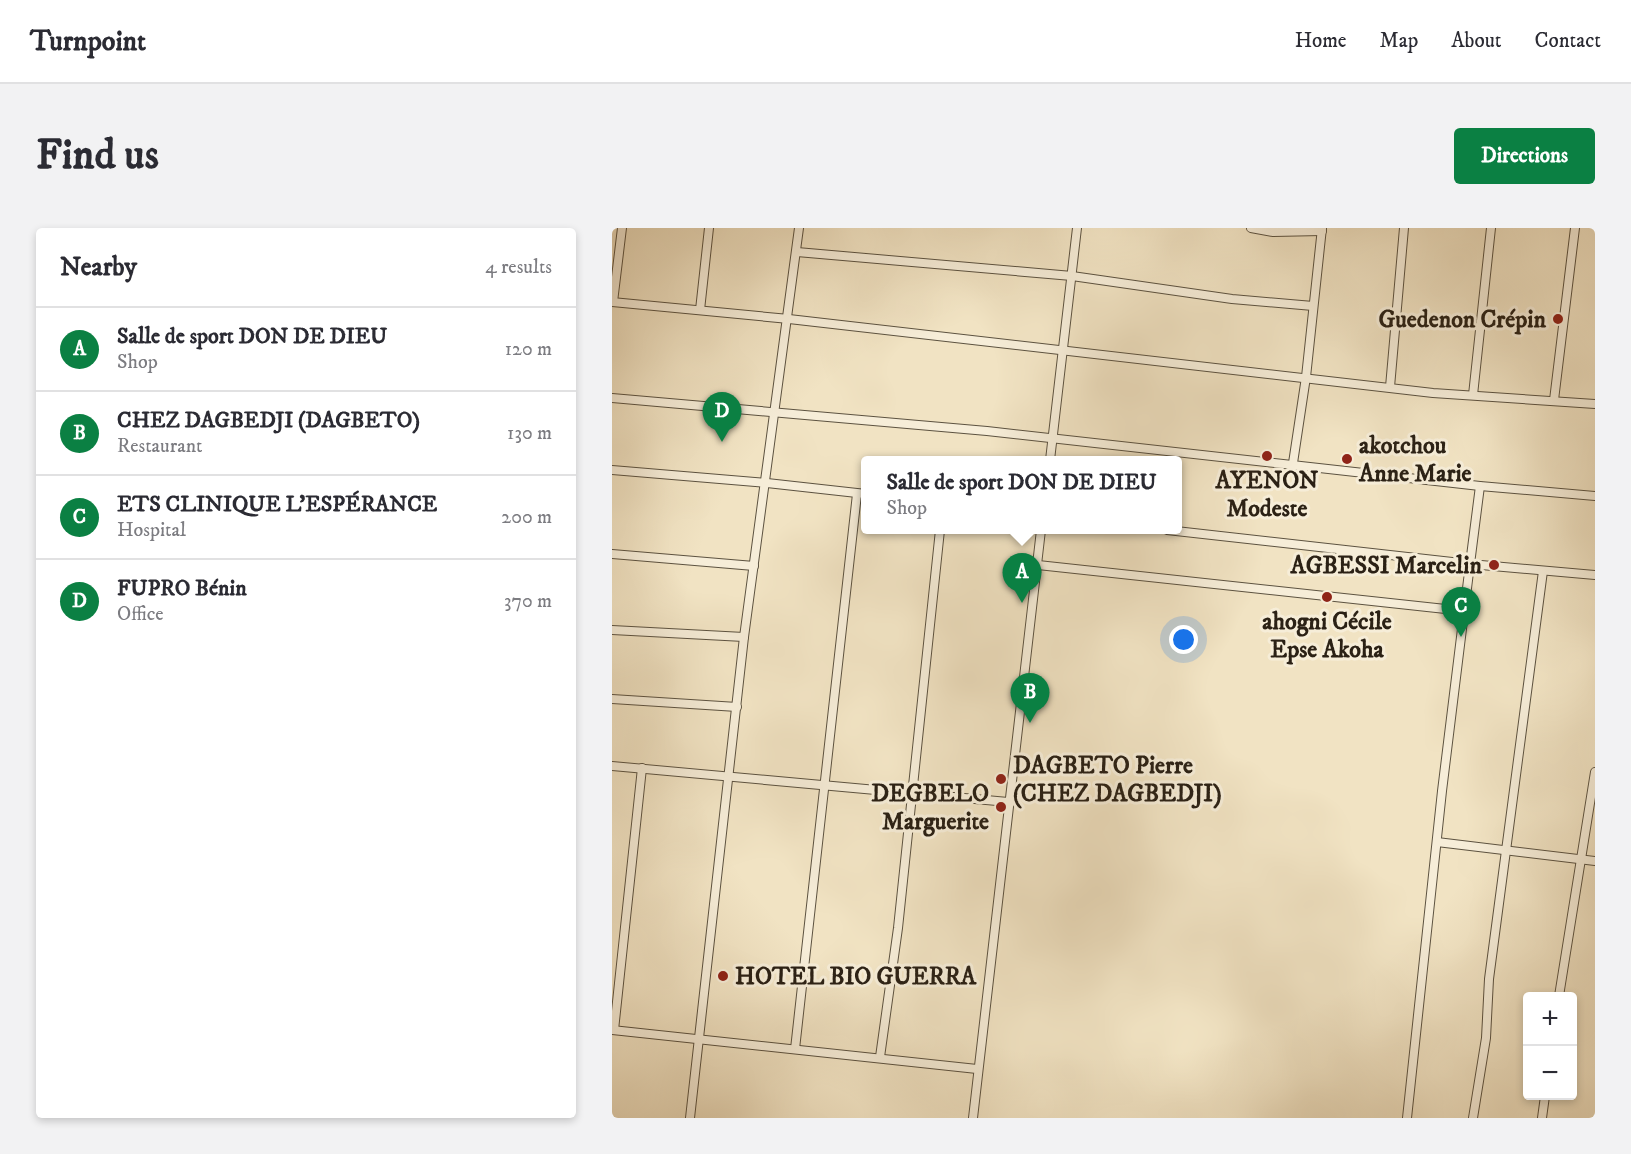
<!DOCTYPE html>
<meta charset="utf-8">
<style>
body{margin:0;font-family:"IM FELL DW Pica",serif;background:#f2f2f3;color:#2b2b33}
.controls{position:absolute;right:18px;bottom:18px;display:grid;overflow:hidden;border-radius:6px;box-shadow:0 3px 9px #0003}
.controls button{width:54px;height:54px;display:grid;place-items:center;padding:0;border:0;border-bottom:2px solid #e1e1e2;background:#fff;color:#2b2b33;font:30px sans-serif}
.you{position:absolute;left:572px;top:412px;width:21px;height:21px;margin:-15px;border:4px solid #fff;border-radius:50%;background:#1a73e8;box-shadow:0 0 0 9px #1a73e833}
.badge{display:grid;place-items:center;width:39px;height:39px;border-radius:50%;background:#0b8043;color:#fff;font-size:20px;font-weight:700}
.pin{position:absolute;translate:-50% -50px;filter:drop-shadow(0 2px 3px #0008)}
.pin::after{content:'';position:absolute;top:32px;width:21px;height:18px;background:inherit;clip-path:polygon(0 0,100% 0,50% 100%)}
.popup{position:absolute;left:249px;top:228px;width:321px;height:78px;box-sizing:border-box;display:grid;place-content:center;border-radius:6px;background:#fff;filter:drop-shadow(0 2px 4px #0005);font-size:20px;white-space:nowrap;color:#7c7c81}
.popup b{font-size:22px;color:#2b2b33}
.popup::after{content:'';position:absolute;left:50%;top:100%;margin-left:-12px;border:12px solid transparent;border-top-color:#fff}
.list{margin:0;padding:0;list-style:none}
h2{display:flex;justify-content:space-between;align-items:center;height:78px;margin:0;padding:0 24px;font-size:26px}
h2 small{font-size:20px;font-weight:400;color:#7c7c81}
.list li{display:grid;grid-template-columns:39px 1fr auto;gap:18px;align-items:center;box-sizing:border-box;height:84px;padding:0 24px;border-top:2px solid #e1e1e2}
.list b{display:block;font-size:22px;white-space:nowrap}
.list p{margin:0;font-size:20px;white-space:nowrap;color:#7c7c81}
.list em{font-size:20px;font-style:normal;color:#7c7c81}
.map{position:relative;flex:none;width:983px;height:890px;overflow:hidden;border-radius:6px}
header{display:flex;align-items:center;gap:36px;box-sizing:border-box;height:84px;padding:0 30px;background:#fff;border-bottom:2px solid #e1e1e2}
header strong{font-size:28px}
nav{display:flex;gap:33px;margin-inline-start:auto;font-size:21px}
.intro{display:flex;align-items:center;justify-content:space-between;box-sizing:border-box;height:144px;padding:0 36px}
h1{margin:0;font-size:42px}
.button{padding:15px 27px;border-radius:6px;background:#0b8043;color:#fff;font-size:21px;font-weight:700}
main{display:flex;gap:36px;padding:0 36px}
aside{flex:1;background:#fff;border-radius:6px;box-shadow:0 3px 9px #0003}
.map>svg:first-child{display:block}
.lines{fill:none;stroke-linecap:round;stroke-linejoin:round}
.minor-casing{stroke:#5c5240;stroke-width:10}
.minor{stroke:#f6edd8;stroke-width:8}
.poi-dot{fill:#8f2418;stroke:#f6edd8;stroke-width:2}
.labels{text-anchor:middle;stroke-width:6;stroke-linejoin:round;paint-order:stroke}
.poi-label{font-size:24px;font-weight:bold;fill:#2b2115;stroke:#f6edd8;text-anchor:end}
</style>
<header>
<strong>Turnpoint</strong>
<nav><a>Home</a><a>Map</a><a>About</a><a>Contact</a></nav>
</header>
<div class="intro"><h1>Find us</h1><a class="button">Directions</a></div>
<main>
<aside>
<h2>Nearby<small>4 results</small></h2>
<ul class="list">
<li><span class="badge">A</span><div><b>Salle de sport DON DE DIEU</b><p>Shop</p></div><em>120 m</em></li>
<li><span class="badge">B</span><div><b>CHEZ DAGBEDJI (DAGBETO)</b><p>Restaurant</p></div><em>130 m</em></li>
<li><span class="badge">C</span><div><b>ETS CLINIQUE L’ESPÉRANCE</b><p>Hospital</p></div><em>200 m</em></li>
<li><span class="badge">D</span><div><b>FUPRO Bénin</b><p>Office</p></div><em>370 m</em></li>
</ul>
</aside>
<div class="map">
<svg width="983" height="890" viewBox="0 0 983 890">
<rect width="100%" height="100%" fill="#f1e3c3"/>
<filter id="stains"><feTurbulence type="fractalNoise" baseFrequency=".00333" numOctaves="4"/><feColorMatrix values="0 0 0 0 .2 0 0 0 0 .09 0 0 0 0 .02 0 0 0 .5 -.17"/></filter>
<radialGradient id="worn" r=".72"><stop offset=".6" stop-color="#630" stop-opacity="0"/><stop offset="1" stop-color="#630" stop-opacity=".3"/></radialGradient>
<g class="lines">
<!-- minor casing -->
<g class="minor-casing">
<g id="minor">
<polyline points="639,0 661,4 710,3"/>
<polyline points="185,24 460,48 620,71 701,78"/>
<polyline points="0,74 177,91 821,165 983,176"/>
<polyline points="1,74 10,0"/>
<polyline points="88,82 97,0"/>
<polyline points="778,159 792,0"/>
<polyline points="861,167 879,0"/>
<polyline points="0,170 375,203 868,258 983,268"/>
<polyline points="942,172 963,0"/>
<polyline points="438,232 465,0"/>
<polyline points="681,235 694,149 710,0"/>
<polyline points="0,242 155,255 254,266"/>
<polyline points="868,258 858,336 983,347"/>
<polyline points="555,302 858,336 830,563 795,890"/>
<polyline points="0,326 142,338"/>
<polyline points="426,337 852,383"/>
<polyline points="0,402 132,409"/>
<polyline points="0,471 125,479"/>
<polyline points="0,538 396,574"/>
<polyline points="825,614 983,633"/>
<polyline points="947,768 983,544"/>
<polyline points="0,802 365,841"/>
<polyline points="2,802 30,540"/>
<polyline points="183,821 245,266"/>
<polyline points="268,829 286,700 328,302"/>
<polyline points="78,890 132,409 187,0"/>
<polyline points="361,890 429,302"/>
<polyline points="861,890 874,810 877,751 931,343"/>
<polyline points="930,890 933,868"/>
</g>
</g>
<!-- minor -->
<use href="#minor" class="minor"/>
</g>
<!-- markers -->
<g class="poi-dot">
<circle cx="946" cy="91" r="6"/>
<circle cx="655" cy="228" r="6"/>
<circle cx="735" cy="231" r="6"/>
<circle cx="882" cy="337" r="6"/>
<circle cx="715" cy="369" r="6"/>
<circle cx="389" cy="551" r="6"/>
<circle cx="389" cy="579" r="6"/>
<circle cx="111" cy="748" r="6"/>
</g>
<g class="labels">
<!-- poi labels -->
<g class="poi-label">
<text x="934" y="99">Guedenon Crépin</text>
<text x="747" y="225" text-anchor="start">akotchou<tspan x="747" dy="28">Anne Marie</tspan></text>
<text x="655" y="260" text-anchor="middle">AYENON<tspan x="655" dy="28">Modeste</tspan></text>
<text x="870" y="345">AGBESSI Marcelin</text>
<text x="715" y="401" text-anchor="middle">ahogni Cécile<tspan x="715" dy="28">Epse Akoha</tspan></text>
<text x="401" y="545" text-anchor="start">DAGBETO Pierre<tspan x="401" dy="28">(CHEZ DAGBEDJI)</tspan></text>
<text x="377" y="573">DEGBELO<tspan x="377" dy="28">Marguerite</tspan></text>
<text x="123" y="756" text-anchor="start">HOTEL BIO GUERRA</text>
</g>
</g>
<rect width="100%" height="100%" filter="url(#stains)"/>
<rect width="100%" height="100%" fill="url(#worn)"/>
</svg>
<div class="controls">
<button>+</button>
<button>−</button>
</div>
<div class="you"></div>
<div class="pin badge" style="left:410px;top:375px">A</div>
<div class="popup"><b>Salle de sport DON DE DIEU</b>Shop</div>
<div class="pin badge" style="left:418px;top:495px">B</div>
<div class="pin badge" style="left:849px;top:409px">C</div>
<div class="pin badge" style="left:110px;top:214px">D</div>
</div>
</main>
